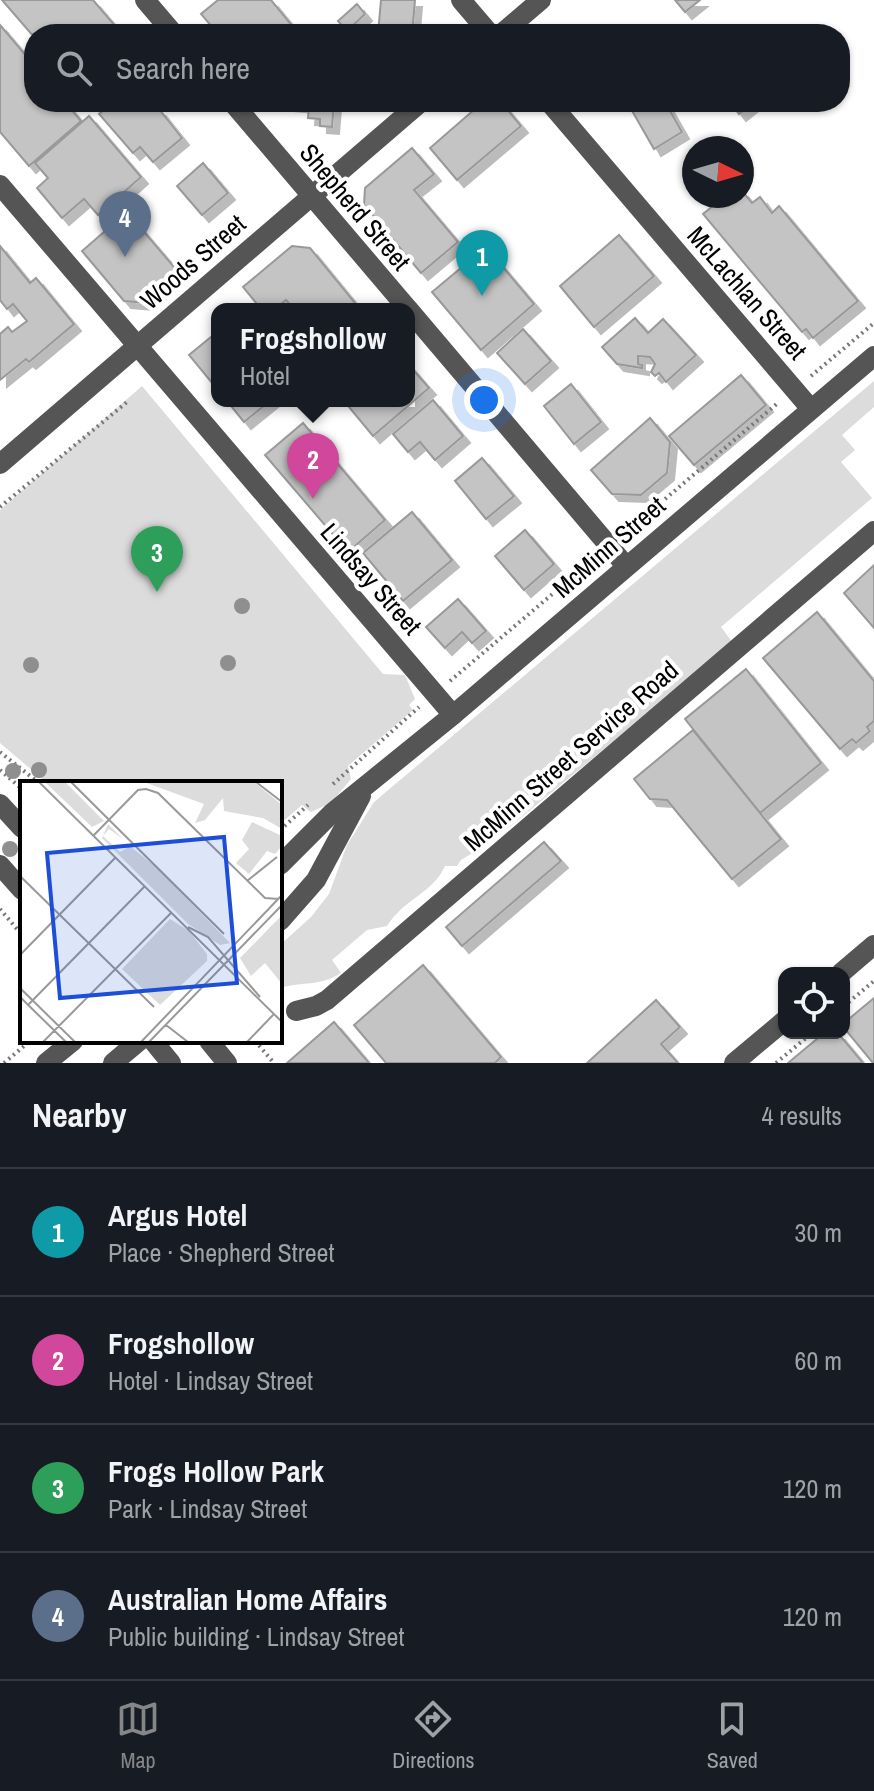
<!DOCTYPE html>
<meta charset="utf-8">
<style>
body{margin:0;font-family:"Archivo Narrow",sans-serif;background:#242831;color:#f1f3f6}
.controls{position:absolute;right:24px;bottom:24px;display:grid;overflow:hidden;border-radius:16px;box-shadow:0 2px 6px #0004}
.controls button{width:72px;height:72px;display:grid;place-items:center;padding:0;border:0;border-bottom:2px solid #363941;background:#171b24;color:#f1f3f6;font:40px sans-serif}
.compass{position:absolute;left:682px;top:136px;width:72px;height:72px;border-radius:50%;background:#171b24;box-shadow:0 2px 6px #0004;rotate:95deg}
.you{position:absolute;left:484px;top:400px;width:28px;height:28px;margin:-20px;border:6px solid #fff;border-radius:50%;background:#1a73e8;box-shadow:0 0 0 12px #1a73e833}
.badge{display:grid;place-items:center;width:52px;height:52px;border-radius:50%;background:#858687;color:#fff;font-size:26px;font-weight:700}
.pin{position:absolute;translate:-50% -66px;filter:drop-shadow(0 2px 4px #0008)}
.pin::after{content:'';position:absolute;top:42px;width:28px;height:24px;background:inherit;clip-path:polygon(0 0,100% 0,50% 100%)}
.popup{position:absolute;left:211px;top:303px;width:204px;height:104px;box-sizing:border-box;display:grid;place-content:center;border-radius:16px;background:#171b24;filter:drop-shadow(0 2px 6px #0005);font-size:26px;white-space:nowrap;color:#9ea1a6}
.popup b{font-size:30px;color:#f1f3f6}
.popup::after{content:'';position:absolute;left:50%;top:100%;margin-left:-16px;border:16px solid transparent;border-top-color:#171b24}
.list{margin:0;padding:0;list-style:none}
h2{display:flex;justify-content:space-between;align-items:center;height:104px;margin:0;padding:0 32px;font-size:34px}
h2 small{font-size:26px;font-weight:400;color:#9ea1a6}
.list li{display:grid;grid-template-columns:52px 1fr auto;gap:24px;align-items:center;box-sizing:border-box;height:128px;padding:0 32px;border-top:2px solid #363941}
.list b{display:block;font-size:30px;white-space:nowrap}
.list p{margin:0;font-size:26px;white-space:nowrap;color:#9ea1a6}
.list em{font-size:26px;font-style:normal;color:#9ea1a6}
.icon{flex:none;width:44px;height:44px;fill:none;stroke:currentColor;stroke-width:2;stroke-linecap:round;stroke-linejoin:round}
.map{position:relative;flex:none;width:874px;height:1063px;overflow:hidden}
.search{position:absolute;background:#171b24;box-shadow:0 2px 6px #0004;left:24px;right:24px;top:24px;height:88px;display:flex;align-items:center;gap:20px;box-sizing:border-box;padding:0 28px;border-radius:32px;color:#9ea1a6;font-size:30px}
.sheet{height:616px;background:#171b24}
nav{display:flex;justify-content:space-around;align-items:center;box-sizing:border-box;height:112px;border-top:2px solid #363941;background:#171b24;font-size:22px;color:#9ea1a6}
nav a{display:grid;justify-items:center;gap:4px}
nav .on{color:#858687}
.map>svg:first-child{display:block}
.green{fill:#dcdcdc}
.building{fill:#c4c4c4;stroke:#999;stroke-width:2;filter:url(#shadow)}
.lines{fill:none;stroke-linecap:round;stroke-linejoin:round}
.path{stroke:#777;stroke-width:4;stroke-dasharray:2 4;stroke-linecap:butt}
.minor{stroke:#555;stroke-width:20}
.tree{fill:#8f8f8f}
.labels{text-anchor:middle;stroke-width:8;stroke-linejoin:round;paint-order:stroke}
.street-label{font-size:26px;fill:#000;stroke:#fff}
.inset-road{fill:none;stroke:#999;stroke-width:2}
.view{fill:#1d4ed8;fill-opacity:0.15;stroke:#1d4ed8;stroke-width:4}
.inset-edge{fill:none;stroke:#000;stroke-width:4}
</style>
<div class="map">
<svg width="874" height="1063" viewBox="0 0 874 1063">
<defs>
<filter id="shadow"><feDropShadow dx="7" dy="7" stdDeviation="0" flood-color="#0004"/></filter>
</defs>
<rect width="100%" height="100%" fill="#fff"/>
<!-- green -->
<g class="green">
<path d="M874 381V407L842 435 855 450 841 462 872 498 721 627 733 643 507 829 498 820 483 833 479 849 461 860 457 866H445C433 893 405 898 387 926L367 930 332 960 341 973C319 987 303 981 280 988V945L311 917 329 894 347 845 374 802Z"/>
<polygon points="142,386 383,674 405,675 415,699 409,705 413,710 348,766 351,779 331,803 311,812 302,805 280,824 280,783 47,783 0,743 0,510"/>
</g>
<!-- building -->
<g class="building">
<polygon points="2,0 93,0 122,34 34,34 34,37"/>
<polygon points="218,0 271,0 299,34 218,34 201,14"/>
<polygon points="381,0 415,0 412,34 378,34"/>
<polygon points="675,0 700,0 685,12"/>
<polygon points="357,4 365,14 347,31 338,21"/>
<polygon points="0,25 34,65 34,102 65,102 81,121 29,166 0,132"/>
<polygon points="114,102 135,102 139,108 159,109 182,138 153,162 140,147 133,153 99,114"/>
<polygon points="334,102 332,127 320,126 320,119 308,118 309,106 275,103"/>
<polygon points="483,102 501,102 521,126 457,180 430,148"/>
<polygon points="627,102 665,102 682,132 654,149"/>
<polygon points="730,102 754,102 739,114"/>
<polygon points="89,116 141,177 98,215 84,199 62,218 37,188 48,178 35,163"/>
<polygon points="412,148 434,174 414,190 458,242 421,273 364,205 365,188"/>
<polygon points="203,163 228,193 202,215 177,186"/>
<polygon points="742,191 752,203 760,197 772,213 779,206 858,301 813,338 806,329 802,332 703,214 719,201 724,206 735,196 742,196"/>
<polygon points="127,212 180,274 147,303 124,301 82,251"/>
<polygon points="619,235 654,276 594,327 560,286"/>
<polygon points="0,246 30,283 36,278 74,324 29,362 26,359 0,380 0,334 8,327 12,332 27,321 13,304 7,309 0,300"/>
<polygon points="292,246 310,248 360,309 294,309 286,300 275,309 261,309 243,287"/>
<polygon points="486,247 534,304 481,350 432,292"/>
<polygon points="635,318 648,333 663,319 696,355 666,382 659,373 655,376 651,372 655,364 650,357 638,356 638,364 642,365 642,368 617,364 602,347"/>
<polygon points="523,329 551,361 525,384 497,353"/>
<polygon points="217,332 217,389 189,355"/>
<polygon points="409,365 429,388 373,436 344,401 409,401"/>
<polygon points="741,375 766,405 694,465 669,436"/>
<polygon points="571,384 601,422 574,444 544,406"/>
<polygon points="433,400 463,436 435,460 420,442 408,452 393,434"/>
<polygon points="227,401 270,401 244,422"/>
<polygon points="650,418 670,442 667,473 641,495 612,494 591,470"/>
<polygon points="303,423 385,520 348,552 265,455"/>
<polygon points="482,458 514,496 486,519 455,481"/>
<polygon points="412,512 452,560 403,601 363,553"/>
<polygon points="525,530 554,564 524,590 495,556"/>
<polygon points="874,565 874,628 844,593"/>
<polygon points="458,599 486,631 472,643 462,632 445,648 426,627"/>
<polygon points="817,612 874,681 874,721 867,727 870,731 856,743 852,739 840,749 763,658"/>
<polygon points="746,669 821,763 760,813 685,719"/>
<polygon points="693,730 781,839 732,879 667,800 650,799 634,779"/>
<polygon points="544,842 561,861 462,946 446,927"/>
<polygon points="423,965 501,1057 495,1063 386,1063 354,1025"/>
<polygon points="874,998 874,1063 873,1063 844,1028 844,1023"/>
<polygon points="656,1000 680,1027 661,1044 678,1063 587,1063"/>
<polygon points="334,1022 369,1063 287,1063"/>
<polygon points="824,1033 838,1033 863,1063 788,1063"/>
</g>
<g class="lines">
<!-- path -->
<g class="path">
<polyline points="811,376 874,323"/>
<polyline points="0,507 127,402"/>
<polyline points="624,534 779,402"/>
<polyline points="450,681 596,557"/>
<polyline points="0,752 39,783"/>
<polyline points="0,770 22,789"/>
<polyline points="333,784 419,707"/>
<polyline points="280,830 308,805"/>
<polyline points="0,909 22,935"/>
<polyline points="844,1006 874,981"/>
<polyline points="255,1041 274,1063"/>
<polyline points="4,1063 30,1041"/>
<polyline points="776,1063 812,1033"/>
</g>
<!-- minor -->
<g class="minor">
<polyline points="145,0 174,34"/>
<polyline points="461,0 490,34"/>
<polyline points="501,34 541,0"/>
<polyline points="232,102 408,309"/>
<polyline points="549,102 811,409"/>
<polyline points="0,185 453,715"/>
<polyline points="409,310 626,566"/>
<polyline points="0,464 421,102"/>
<polyline points="0,804 22,828"/>
<polyline points="0,865 22,890"/>
<polyline points="280,865 332,813 453,715 874,356"/>
<polyline points="280,921 316,880 361,796"/>
<polyline points="841,973 874,945"/>
<polyline points="296,1011 316,1006 327,1000 874,531"/>
<polyline points="153,1041 171,1063"/>
<polyline points="209,1041 227,1063"/>
<polyline points="46,1063 73,1041"/>
<polyline points="113,1063 139,1041"/>
<polyline points="734,1063 784,1021"/>
</g>
</g>
<!-- trees -->
<g class="tree">
<circle cx="242" cy="606" r="8"/>
<circle cx="228" cy="663" r="8"/>
<circle cx="31" cy="665" r="8"/>
<circle cx="39" cy="770" r="8"/>
<circle cx="13" cy="771" r="8"/>
<circle cx="10" cy="849" r="8"/>
</g>
<g class="labels">
<!-- street labels -->
<g class="street-label">
<text transform="translate(355 207) rotate(50)" y="9">Shepherd Street</text>
<text transform="translate(193 262) rotate(-41)" y="9">Woods Street</text>
<text transform="translate(747 293) rotate(49)" y="9">McLachlan Street</text>
<text transform="translate(609 547) rotate(-41)" y="9">McMinn Street</text>
<text transform="translate(371 579) rotate(49)" y="9">Lindsay Street</text>
<text transform="translate(571 756) rotate(-41)" y="9">McMinn Street Service Road</text>
</g>
</g>
<!-- overview -->
<g transform="translate(20 781)">
<rect width="262" height="262" fill="#fff"/>
<path d="M25 1H45L84 40 72 46ZM124 1H234L262 24V48L243 37 204 30 203 17 185 39 175 42 184 23ZM232 41 262 55V65L255 73 247 70 229 93 216 82 229 68 222 59ZM88 43 103 58 89 48 83 55 100 71 110 65 136 86 210 162 200 164 168 143 82 57ZM262 134V203L245 182 231 195 220 177ZM150 138 169 150 187 173V180L140 224 102 188Z" fill="#dcdcdc"/>
<path class="inset-road" d="M19 1 262 241M51 1 204 153M236 1 262 21M74 54 118 9 126 8 138 12 245 117 259 118M0 95 134 226M227 100 257 76M168 146 188 156 240 216M0 174 96 76M0 207 55 261M0 216 46 261M8 224 125 105M146 244 168 261M23 261 152 131M121 261 262 114M129 261 262 124M227 261 254 233"/>
<path class="view" d="M204 56 217 202 40 217 27 72Z"/>
<rect width="262" height="262" class="inset-edge"/>
</g>
</svg>
<div class="controls">
<button><svg class="icon" aria-label="locate" viewBox="0 0 24 24"><circle cx="12" cy="12" r="6"/><path d="M12 2v4M12 18v4M2 12h4M18 12h4"/></svg></button>
</div>
<svg class="compass" viewBox="-18 -18 36 36"><path d="M0-13l5 13h-10z" fill="#e53935"/><path d="M0 13l5-13h-10z" fill="#9ea1a6"/></svg>
<div class="you"></div>
<div class="pin badge" style="left:482px;top:296px;background:#0f9aa8">1</div>
<div class="pin badge" style="left:313px;top:499px;background:#d1479c">2</div>
<div class="popup"><b>Frogshollow</b>Hotel</div>
<div class="pin badge" style="left:157px;top:592px;background:#2e9e5b">3</div>
<div class="pin badge" style="left:125px;top:257px;background:#5c6f8a">4</div>
<div class="search"><svg class="icon" aria-label="search" viewBox="0 0 24 24"><circle cx="10" cy="10" r="6"/><path d="M15 15l6 6"/></svg>Search here</div>
</div>
<section class="sheet">
<h2>Nearby<small>4 results</small></h2>
<ul class="list">
<li><span class="badge" style="background:#0f9aa8">1</span><div><b>Argus Hotel</b><p>Place · Shepherd Street</p></div><em>30 m</em></li>
<li><span class="badge" style="background:#d1479c">2</span><div><b>Frogshollow</b><p>Hotel · Lindsay Street</p></div><em>60 m</em></li>
<li><span class="badge" style="background:#2e9e5b">3</span><div><b>Frogs Hollow Park</b><p>Park · Lindsay Street</p></div><em>120 m</em></li>
<li><span class="badge" style="background:#5c6f8a">4</span><div><b>Australian Home Affairs</b><p>Public building · Lindsay Street</p></div><em>120 m</em></li>
</ul>
</section>
<nav>
<a class="on"><svg class="icon" aria-label="map" viewBox="0 0 24 24"><path d="M3 6l6-2 6 2 6-2v14l-6 2-6-2-6 2zM9 4v14M15 6v14"/></svg>Map</a>
<a><svg class="icon" aria-label="directions" viewBox="0 0 24 24"><path d="M12 3l9 9-9 9-9-9zM9 14v-3h6M13 9l2 2-2 2"/></svg>Directions</a>
<a><svg class="icon" aria-label="saved" viewBox="0 0 24 24"><path d="M7 4h10v16l-5-4-5 4z"/></svg>Saved</a>
</nav>
